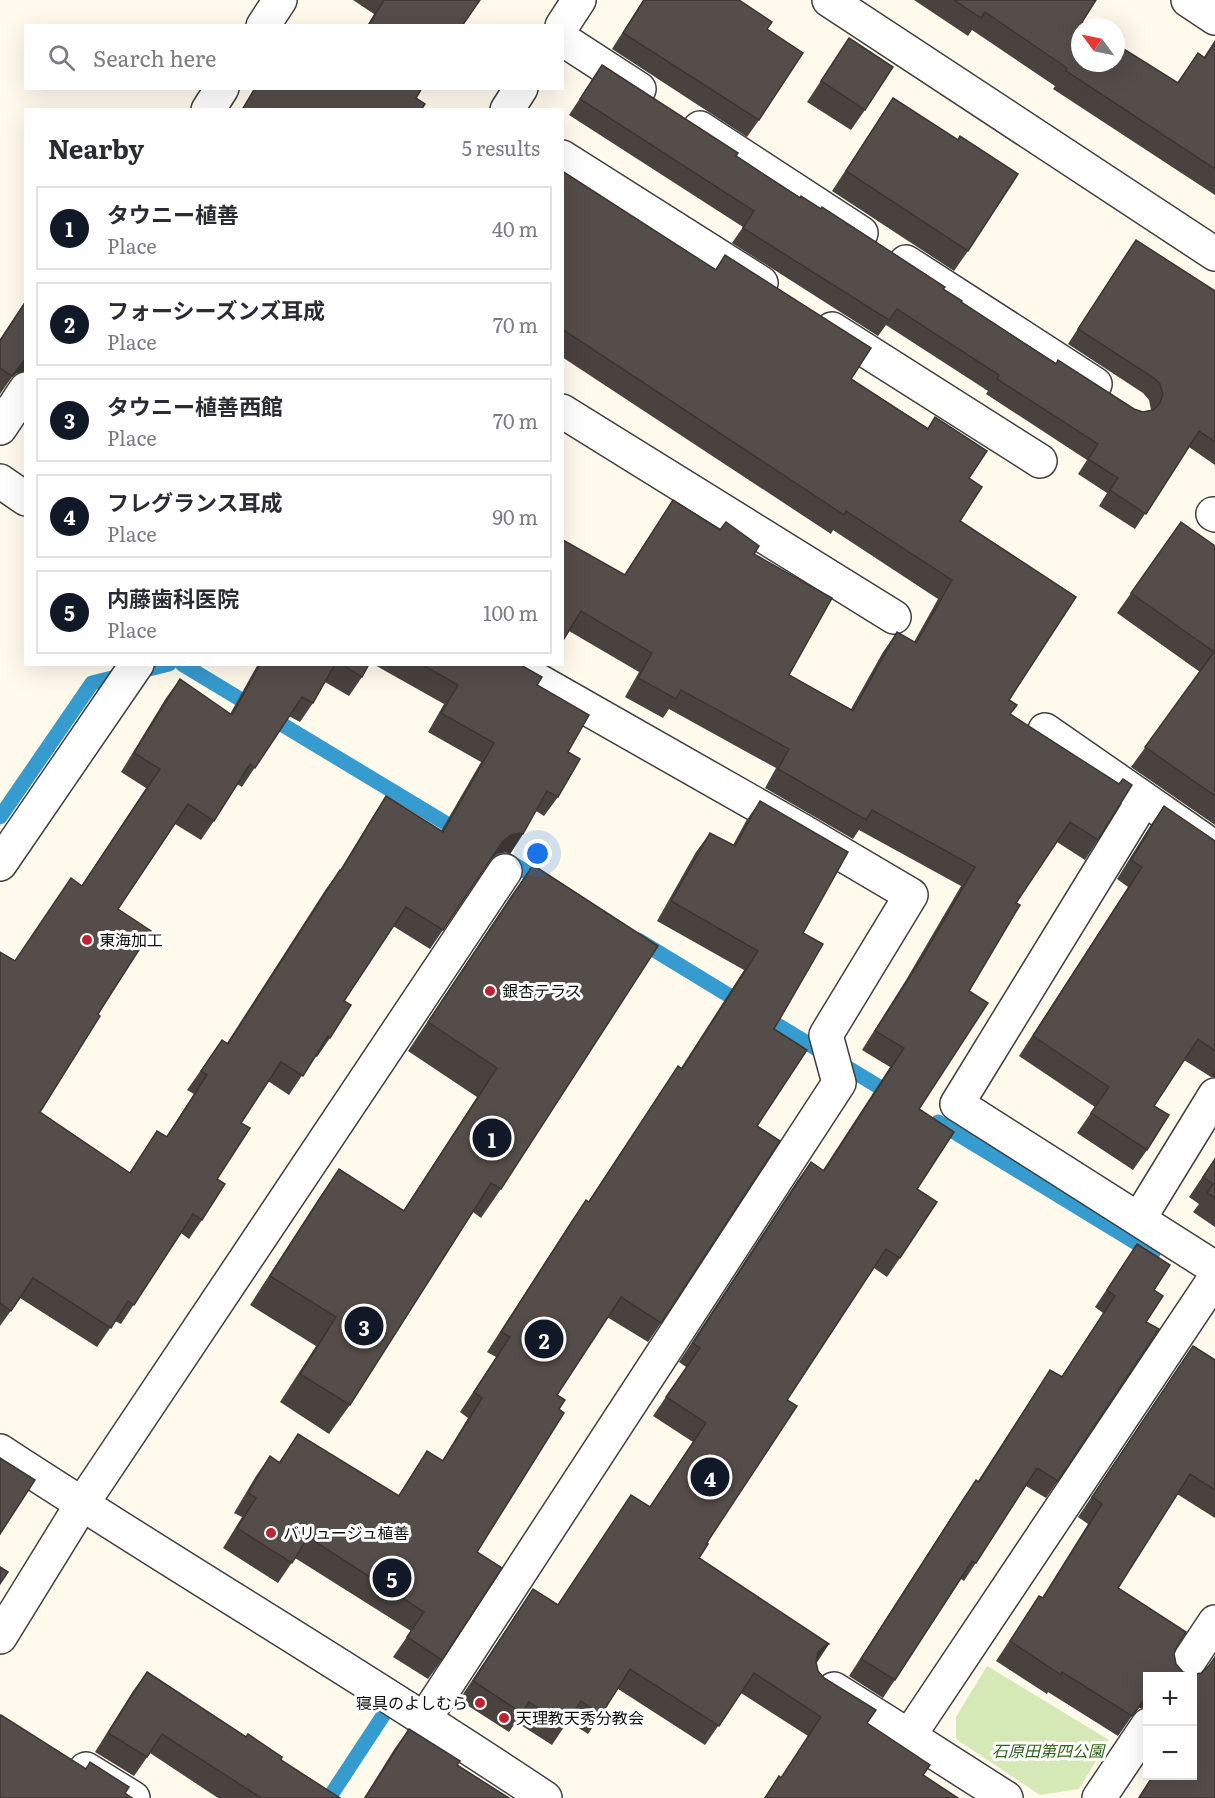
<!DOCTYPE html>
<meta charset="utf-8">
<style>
body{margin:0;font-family:Literata,"Noto Sans JP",serif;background:#f2f2f3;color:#2b2b33}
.controls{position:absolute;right:18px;bottom:18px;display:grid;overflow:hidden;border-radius:0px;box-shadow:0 6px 24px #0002}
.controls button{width:54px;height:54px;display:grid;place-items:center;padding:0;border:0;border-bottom:2px solid #e1e1e2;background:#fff;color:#2b2b33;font:30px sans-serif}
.compass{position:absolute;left:1071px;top:18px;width:54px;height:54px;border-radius:50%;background:#fff;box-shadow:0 6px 24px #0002;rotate:303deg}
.you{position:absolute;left:538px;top:854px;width:21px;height:21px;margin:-15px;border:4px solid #fff;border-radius:50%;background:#1a73e8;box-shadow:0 0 0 9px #1a73e833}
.badge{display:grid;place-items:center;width:39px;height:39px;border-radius:50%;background:#111827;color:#fff;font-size:20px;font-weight:700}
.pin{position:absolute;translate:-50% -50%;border:3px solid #fff;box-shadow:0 2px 6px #0006}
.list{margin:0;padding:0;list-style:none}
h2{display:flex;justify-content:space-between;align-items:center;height:78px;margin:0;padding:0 24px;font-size:26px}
h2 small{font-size:20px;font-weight:400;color:#7c7c81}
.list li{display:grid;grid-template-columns:39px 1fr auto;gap:18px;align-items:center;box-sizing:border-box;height:84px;margin:0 12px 12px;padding:0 12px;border:2px solid #e1e1e2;border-radius:0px}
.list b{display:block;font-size:22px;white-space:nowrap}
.list p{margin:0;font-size:20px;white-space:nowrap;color:#7c7c81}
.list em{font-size:20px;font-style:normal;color:#7c7c81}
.icon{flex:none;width:33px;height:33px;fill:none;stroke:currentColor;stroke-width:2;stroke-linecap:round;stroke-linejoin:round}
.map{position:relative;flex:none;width:1215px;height:1798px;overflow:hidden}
.search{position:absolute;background:#fff;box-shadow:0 6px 24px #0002;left:24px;top:24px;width:540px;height:66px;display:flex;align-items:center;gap:15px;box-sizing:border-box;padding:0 21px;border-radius:0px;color:#7c7c81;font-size:22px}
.panel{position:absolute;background:#fff;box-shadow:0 6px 24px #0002;left:24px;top:108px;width:540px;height:558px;border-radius:0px}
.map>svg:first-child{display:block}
.green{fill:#d4e9b6}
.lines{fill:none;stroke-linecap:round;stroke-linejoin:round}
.stream{stroke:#369bcf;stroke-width:15}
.minor-casing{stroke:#404040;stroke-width:36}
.minor{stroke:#fff;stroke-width:33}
.wall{fill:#49423f}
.shaded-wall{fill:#3c3633}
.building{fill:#554d49;stroke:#3c3633;stroke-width:1.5}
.poi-dot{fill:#be2334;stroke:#fff;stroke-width:2}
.labels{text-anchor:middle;stroke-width:6;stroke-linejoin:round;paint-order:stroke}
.poi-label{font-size:16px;fill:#0d0d0d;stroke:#fff;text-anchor:start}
.park-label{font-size:16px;font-style:italic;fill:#30651c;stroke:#fff}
</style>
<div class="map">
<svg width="1215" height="1798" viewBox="0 0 1215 1798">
<rect width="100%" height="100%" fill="#fffaec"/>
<!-- green -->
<polygon class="green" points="987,1666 1109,1740 1079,1789 1040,1795 956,1739 956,1717"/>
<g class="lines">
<!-- stream -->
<g class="stream">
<polyline points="182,664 543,882"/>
<polyline points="0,817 92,683 169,664"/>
<polyline points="638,940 894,1096"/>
<polyline points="938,1122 1153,1253"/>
<polyline points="329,1798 396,1696"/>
</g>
<!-- minor casing -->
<g class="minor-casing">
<g id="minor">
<polyline points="829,0 1215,254"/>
<polyline points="1188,0 1215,18"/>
<polyline points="263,26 280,0"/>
<polyline points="562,26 579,0"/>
<polyline points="562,39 639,89"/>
<polyline points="208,110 222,88"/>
<polyline points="507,110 521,88"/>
<polyline points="700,128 861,233"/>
<polyline points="562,157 761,283"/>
<polyline points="906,262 1095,384"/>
<polyline points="832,329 1040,461"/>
<polyline points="562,411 894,617"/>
<polyline points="0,428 26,389"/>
<polyline points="0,481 26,499"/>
<polyline points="1213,514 1215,515"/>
<polyline points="1045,730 1215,848"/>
<polyline points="1144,799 957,1104 1215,1268"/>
<polyline points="0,864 137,664"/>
<polyline points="1139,1219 1215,1095"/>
<path d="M0 1451C180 1569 366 1678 545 1798"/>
<polyline points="0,1637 82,1504 505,871"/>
<polyline points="1179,1676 1215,1622"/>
<polyline points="834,1689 909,1736"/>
<polyline points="425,1718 839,1083 826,1035 911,895 799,829 509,664"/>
<polyline points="86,1769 133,1798"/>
<polyline points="1006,1798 909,1736 1215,1278"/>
<polyline points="1099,1798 1148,1725"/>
</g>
</g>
<!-- minor -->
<use href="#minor" class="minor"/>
</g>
<!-- wall -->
<g class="wall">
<polygon points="353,0 480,0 462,26 367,26 374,14"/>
<polygon points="643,0 739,0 767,29 759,120 747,137 612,49"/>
<polygon points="914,0 1096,0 1082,22 1177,83 1198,53 1204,57 1215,40 1215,195 1053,89 1055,86 972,30 968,36"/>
<polygon points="849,38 865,110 851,130 807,102"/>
<polygon points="602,65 736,156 943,289 961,302 1056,363 1134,409 1143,412 1151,410 1149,400 1143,393 1068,344 1125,256 1136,240 1215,291 1215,465 1189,447 1135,529 1099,506 1107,493 1078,474 1087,460 986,394 988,391 886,325 878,336 732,243 743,227 569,115"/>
<polygon points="893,98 968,251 954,271 832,191"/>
<polygon points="562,171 715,270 725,255 851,379 928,428 935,417 969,478 960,521 1009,700 1010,715 1098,840 1085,860 1057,842 1016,903 969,991 919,1109 917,1189 900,1258 887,1277 874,1268 787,1400 699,1558 816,1663 818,1671 867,1723 923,1775 958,1798 764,1798 779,1776 781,1778 808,1736 741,1693 705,1745 618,1689 588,1734 568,1721 552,1745 516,1722 509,1732 459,1700 533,1589 558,1605 631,1495 650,1507 693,1442 653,1416 686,1367 679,1362 797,1181 811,1162 823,1170 890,1067 862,1050 906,980 961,886 859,830 853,839 765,788 776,768 669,709 663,718 625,697 639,672 569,631 563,540 624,575 673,500 754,554 789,675 851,709 883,652 897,632 914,642 938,599 833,530 831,534 562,357"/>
<polygon points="26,300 26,371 17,373 12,377 0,394 0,339"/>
<polygon points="1181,522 1215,546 1215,825 1131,767 1200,672 1117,613"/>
<polygon points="258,664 369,664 362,677 349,696 325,682 313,703 300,722 289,716 242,787 237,784 214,821 201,840 175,824 118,909 98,1014 40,1112 130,1173 157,1131 166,1137 194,1094 187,1090 222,1040 227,1043 326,889 340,870 373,816 386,796 441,831 481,762 428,732 444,704 373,664 519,664 537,685 568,752 558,797 544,816 536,811 523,834 510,854 506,852 497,854 491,859 430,949 393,926 344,1001 330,1038 317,1057 315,1056 289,1095 268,1081 241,1123 217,1179 202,1220 189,1239 181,1233 121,1324 115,1321 97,1347 20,1298 0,1326 0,952 15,961 82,885 146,788 121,772 166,698 180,679 230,714"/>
<polygon points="760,801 803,933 774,1029 757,1126 661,1323 648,1342 607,1317 557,1395 559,1409 477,1552 442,1660 428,1679 393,1657 411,1631 295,1558 278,1583 223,1548 242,1517 234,1513 256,1476 270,1456 279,1462 298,1434 398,1496 427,1451 442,1461 468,1418 460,1412 496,1357 487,1352 572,1220 586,1200 588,1202 678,1066 681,1068 744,970 657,921 696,852 710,833 733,845 746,821"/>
<polygon points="1164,806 1215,841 1215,1077 1211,1077 1184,1060 1154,1106 1147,1150 1133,1170 1077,1133 1095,1107 1019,1056 1128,887 1117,879 1150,826"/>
<polygon points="533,865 501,1189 481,1218 473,1212 350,1405 329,1434 280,1402 316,1346 250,1305 319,1198 339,1169 403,1211 477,1097 408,1051 513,893"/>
<polygon points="1215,1158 1215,1227 1193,1212 1199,1204 1189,1197"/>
<polygon points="1137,1244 1154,1290 1146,1322 1058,1481 1046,1498 1026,1486 964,1581 961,1579 883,1698 849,1676 964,1497 976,1480 978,1481 1039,1387 1050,1370 1062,1376 1103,1313 1095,1307"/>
<polygon points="1193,1346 1215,1360 1215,1518 1177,1494 1118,1588 1186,1632 1177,1646 1174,1654 1176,1664 1183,1672 1192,1675 1201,1673 1207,1667 1215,1657 1215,1798 1138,1798 1152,1776 1192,1776 1192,1677 1148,1677 1148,1707 1139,1708 1134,1713 1118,1736 1048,1692 1047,1694 996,1661 1039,1596 1042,1598 1088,1524 1078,1517"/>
<polygon points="147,1672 281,1760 340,1798 218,1798 150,1753 134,1776 95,1752 133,1691"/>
<polygon points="409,1729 457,1765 509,1798 364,1798 395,1748"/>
</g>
<!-- shaded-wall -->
<g class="shaded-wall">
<polygon points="26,358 26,371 17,373 12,377"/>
<polygon points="519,833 523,834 510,854 506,852 497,854 489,861 503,841 511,835"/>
<polygon points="1215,1071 1215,1077 1211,1077"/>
<polygon points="829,1644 816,1664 812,1665 818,1652 825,1646"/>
<polygon points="1148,1694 1148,1707 1139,1708 1132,1715"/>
</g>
<!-- building -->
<g class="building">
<polygon points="384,0 480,0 462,26 368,26"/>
<polygon points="644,0 739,0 772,22 767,29 803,53 759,120 623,33"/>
<polygon points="954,0 1096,0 1082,22 1090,27 1080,27 1080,63 1116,63 1116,44 1178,83 1198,53 1205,58 1215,42 1215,169 1066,71 1067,68 985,12 981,18"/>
<polygon points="849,38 893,67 865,110 821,81"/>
<polygon points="602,65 738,153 736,156 800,198 801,196 821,209 822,207 945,287 943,289 962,301 961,302 1056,364 1058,360 1134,409 1143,412 1153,410 1160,403 1163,394 1160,384 1154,378 1078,329 1136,240 1215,291 1215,442 1199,431 1146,514 1110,490 1118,478 1088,459 1098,444 997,379 999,375 897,309 889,320 743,228 754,211 580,99"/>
<polygon points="255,88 422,88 416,98 425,104 421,110 242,110"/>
<polygon points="893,98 958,140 960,136 1018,174 968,251 846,171"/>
<polygon points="562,171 716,270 725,255 871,348 851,379 928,429 935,417 987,451 969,478 982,487 960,521 1076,597 1009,700 1017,705 1010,714 1119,784 1123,779 1132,785 1098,840 1070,822 1016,903 1020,905 969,991 988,1003 919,1109 954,1132 917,1189 937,1202 900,1258 886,1249 787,1400 797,1406 706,1544 708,1544 699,1558 829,1644 825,1646 818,1652 816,1662 818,1671 824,1678 876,1710 867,1723 930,1765 923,1775 958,1798 765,1798 779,1776 781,1778 821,1717 754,1673 719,1726 630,1669 601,1715 581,1701 565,1726 529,1702 522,1713 473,1681 533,1589 558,1605 631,1495 650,1507 706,1423 666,1397 700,1348 693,1343 811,1162 824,1171 904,1048 875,1031 920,961 975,867 872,810 866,820 778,769 789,749 681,690 676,699 638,678 652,653 581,611 562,642 563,540 625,575 673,500 720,530 726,522 759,546 754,554 832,598 789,675 853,711 897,632 916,643 952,580 846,511 844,515 562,329"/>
<polygon points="26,301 26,358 12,376 0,368 0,341"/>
<polygon points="1181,522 1215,546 1215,796 1145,747 1214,652 1131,593"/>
<polygon points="260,664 335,664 313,703 302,697 255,768 250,764 214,821 188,804 118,909 151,931 98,1014 100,1016 40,1112 130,1173 157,1131 167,1137 207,1075 201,1071 222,1040 228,1044 340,870 341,871 386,796 443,832 494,743 441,713 458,685 421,664 519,664 542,677 537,685 589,715 568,752 580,759 558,797 547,791 523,834 519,833 511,835 503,841 443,930 406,907 344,1001 351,1005 330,1038 328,1036 303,1076 281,1062 241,1123 250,1128 217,1179 225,1184 202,1220 193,1214 134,1305 128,1301 111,1328 33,1278 11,1311 0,1303 0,952 15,961 71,878 82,886 160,769 134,753 180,679 232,715"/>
<polygon points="341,664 369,664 362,677"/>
<polygon points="760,801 848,852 803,933 823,944 774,1029 807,1050 757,1126 780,1141 661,1323 621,1297 557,1395 565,1400 559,1409 564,1413 477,1552 502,1568 442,1660 407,1637 424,1612 308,1537 292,1563 237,1528 256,1498 248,1493 270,1456 280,1463 298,1434 399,1496 427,1451 443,1461 482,1398 474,1392 510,1337 501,1332 586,1200 589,1202 678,1066 682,1069 758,951 671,901 710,833 735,846"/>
<polygon points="1164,806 1215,841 1215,1051 1198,1039 1154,1106 1169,1115 1147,1150 1091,1113 1109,1087 1033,1036 1142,867 1131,860"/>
<polygon points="533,865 658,946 501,1189 491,1183 350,1405 300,1374 336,1317 270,1276 339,1169 404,1211 497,1068 428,1022"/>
<polygon points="1215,1159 1215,1198 1207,1193 1213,1184 1203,1177"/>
<polygon points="1137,1244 1170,1265 1154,1290 1163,1296 1146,1322 1159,1329 1058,1481 1037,1468 976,1563 972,1561 895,1680 861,1659 976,1480 979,1482 1050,1370 1062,1377 1115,1296 1107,1290"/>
<polygon points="1193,1346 1215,1360 1215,1490 1190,1474 1118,1588 1186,1632 1177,1646 1174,1654 1176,1664 1183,1672 1192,1675 1201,1673 1209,1666 1215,1657 1215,1798 1139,1798 1153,1776 1192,1776 1192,1677 1148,1677 1148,1694 1132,1716 1062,1672 1061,1675 1010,1641 1039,1596 1043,1598 1102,1504 1092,1497"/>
<polygon points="0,1458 35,1480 0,1534"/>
<polygon points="0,1567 8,1572 0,1584"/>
<polygon points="147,1672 246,1737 248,1734 282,1757 281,1760 340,1798 261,1798 162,1734 147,1757 108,1733"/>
<polygon points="0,1715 1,1715 86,1769 90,1762 129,1787 125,1793 132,1798 0,1798"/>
<polygon points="409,1729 460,1761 457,1765 509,1798 365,1798"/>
</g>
<!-- markers -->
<g class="poi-dot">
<circle cx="87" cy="940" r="6"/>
<circle cx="490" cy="991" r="6"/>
<circle cx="271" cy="1533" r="6"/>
<circle cx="480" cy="1703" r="6"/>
<circle cx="504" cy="1718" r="6"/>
</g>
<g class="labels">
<!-- poi labels -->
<g class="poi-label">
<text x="99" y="946">東海加工</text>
<text x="502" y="997">銀杏テラス</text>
<text x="283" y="1539">バリュージュ植善</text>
<text x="468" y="1709" text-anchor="end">寝具のよしむら</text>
<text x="516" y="1724">天理教天秀分教会</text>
</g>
<!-- park labels -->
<g class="park-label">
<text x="1048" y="1757">石原田第四公園</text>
</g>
</g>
</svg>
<div class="controls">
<button>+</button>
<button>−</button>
</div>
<svg class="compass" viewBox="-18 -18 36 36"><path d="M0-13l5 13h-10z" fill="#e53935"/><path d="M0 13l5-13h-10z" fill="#7c7c81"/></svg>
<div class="you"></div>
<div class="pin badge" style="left:492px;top:1138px">1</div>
<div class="pin badge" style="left:544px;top:1339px">2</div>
<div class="pin badge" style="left:364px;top:1326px">3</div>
<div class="pin badge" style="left:710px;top:1477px">4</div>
<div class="pin badge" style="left:392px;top:1578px">5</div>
<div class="search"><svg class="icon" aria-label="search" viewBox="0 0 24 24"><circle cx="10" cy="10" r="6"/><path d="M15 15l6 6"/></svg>Search here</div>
<section class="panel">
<h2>Nearby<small>5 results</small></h2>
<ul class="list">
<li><span class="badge">1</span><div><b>タウニー植善</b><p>Place</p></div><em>40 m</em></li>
<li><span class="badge">2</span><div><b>フォーシーズンズ耳成</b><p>Place</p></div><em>70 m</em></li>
<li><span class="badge">3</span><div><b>タウニー植善西館</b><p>Place</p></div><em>70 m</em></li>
<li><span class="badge">4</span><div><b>フレグランス耳成</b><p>Place</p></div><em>90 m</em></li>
<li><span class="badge">5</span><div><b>内藤歯科医院</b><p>Place</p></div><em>100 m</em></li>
</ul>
</section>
</div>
